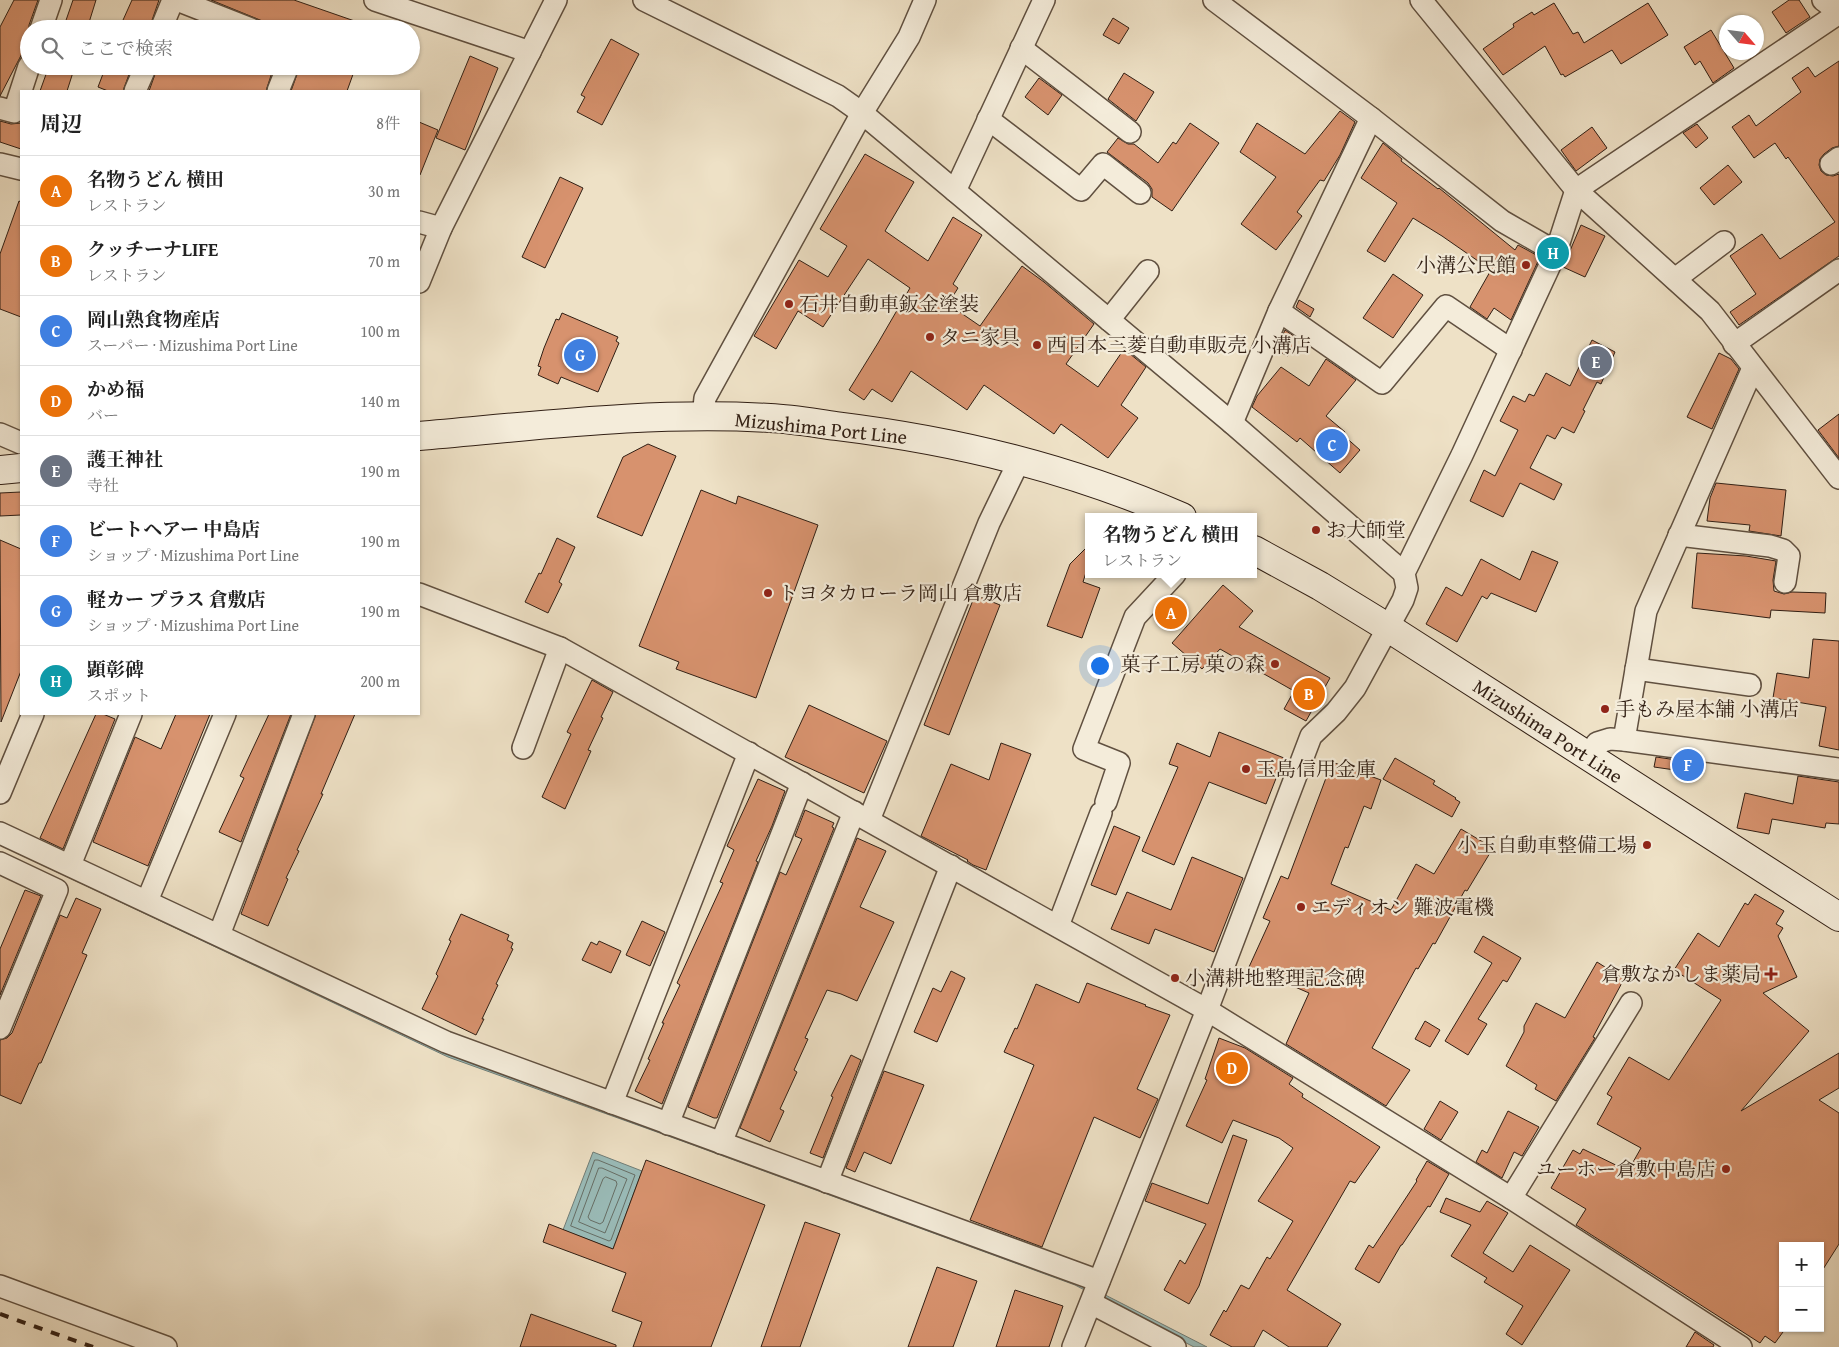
<!DOCTYPE html>
<html lang="ja">
<meta charset="utf-8">
<style>
body{margin:0;font-family:"Gentium Book Plus","Noto Serif JP",serif;background:#f6f6f6;color:#222}
.controls{position:absolute;right:15px;bottom:15px;display:grid;overflow:hidden;border-radius:0px;box-shadow:0 1px 4px #0004}
.controls button{width:45px;height:45px;display:grid;place-items:center;padding:0;border:0;border-bottom:1px solid #e0e0e0;background:#fff;color:#222;font:25px sans-serif}
.compass{position:absolute;left:1719px;top:15px;width:45px;height:45px;border-radius:50%;background:#fff;box-shadow:0 1px 4px #0004;rotate:118deg}
.you{position:absolute;left:1099px;top:665px;width:18px;height:18px;margin:-12px;border:4px solid #fff;border-radius:50%;background:#1a73e8;box-shadow:0 0 0 8px #1a73e833}
.badge{display:grid;place-items:center;width:32px;height:32px;border-radius:50%;background:#8f2418;color:#fff;font-size:16px;font-weight:700}
.pin{position:absolute;translate:-50% -50%;border:2px solid #fff;box-shadow:0 1px 5px #0006}
.popup{position:absolute;left:1085px;top:513px;width:172px;height:65px;box-sizing:border-box;display:grid;place-content:center;border-radius:0px;background:#fff;filter:drop-shadow(0 1px 4px #0005);font-size:16px;white-space:nowrap;color:#767676}
.popup b{font-size:19px;color:#222}
.popup::after{content:'';position:absolute;left:50%;top:100%;margin-left:-10px;border:10px solid transparent;border-top-color:#fff}
.list{margin:0;padding:0;list-style:none}
h2{display:flex;justify-content:space-between;align-items:center;height:65px;margin:0;padding:0 20px;font-size:21px}
h2 small{font-size:16px;font-weight:400;color:#767676}
.list li{display:grid;grid-template-columns:32px 1fr auto;gap:15px;align-items:center;box-sizing:border-box;height:70px;padding:0 20px;border-top:1px solid #e0e0e0}
.list b{display:block;font-size:19px;white-space:nowrap}
.list p{margin:0;font-size:16px;white-space:nowrap;color:#767676}
.list em{font-size:16px;font-style:normal;color:#767676}
.icon{flex:none;width:28px;height:28px;fill:none;stroke:currentColor;stroke-width:2;stroke-linecap:round;stroke-linejoin:round}
.map{position:relative;flex:none;width:1839px;height:1347px;overflow:hidden}
.search{position:absolute;background:#fff;box-shadow:0 1px 4px #0004;left:20px;top:20px;width:400px;height:55px;display:flex;align-items:center;gap:12px;box-sizing:border-box;padding:0 18px;border-radius:28px;color:#767676;font-size:19px}
.panel{position:absolute;background:#fff;box-shadow:0 1px 4px #0004;left:20px;top:90px;width:400px;height:625px;border-radius:0px}
.map>svg:first-child{display:block}
.water{fill:#9abcb9;stroke:#707d77}
.lines{fill:none;stroke-linecap:round;stroke-linejoin:round}
.shore{stroke:#666e66;stroke-width:1}
.building{fill:#d7926e;stroke:#311f14}
.street-casing{stroke:#605040;stroke-width:24}
.secondary-casing{stroke:#311f14;stroke-width:30}
.street{stroke:#f4ecda;stroke-width:21}
.secondary{stroke:#f4ecda;stroke-width:28}
.rail{stroke:#311f14;stroke-width:4;stroke-dasharray:9 9;stroke-linecap:butt}
.poi-dot{fill:#8f2418;stroke:#f4ecda;stroke-width:2}
.labels{text-anchor:middle;stroke-width:4.5;stroke-linejoin:round;paint-order:stroke}
.poi-label{font-size:20px;fill:#311f14;stroke:#f4ecda;text-anchor:start}
.street-label{font-size:20px;fill:#311f14;stroke:#f4ecda}
</style>
<div class="map">
<svg width="1839" height="1347" viewBox="0 0 1839 1347">
<rect width="100%" height="100%" fill="#eee1c6"/>
<filter id="stains"><feTurbulence type="fractalNoise" baseFrequency=".004" numOctaves="4"/><feColorMatrix values="0 0 0 0 .2 0 0 0 0 .09 0 0 0 0 .02 0 0 0 .5 -.17"/></filter>
<radialGradient id="worn" r=".72"><stop offset=".6" stop-color="#630" stop-opacity="0"/><stop offset="1" stop-color="#630" stop-opacity=".3"/></radialGradient>
<!-- water -->
<g class="water">
<polygon points="0,839 451,1052 1076,1280 1207,1347 1194,1347 1075,1285 682,1141 448,1057 0,845"/>
<polygon points="593,1152 642,1171 613,1249 563,1230"/>
</g>
<g class="lines">
<!-- shore -->
<g class="shore">
<polygon points="595,1160 598,1160 635,1175 611,1240 609,1241 571,1226"/>
<polygon points="599,1168 602,1168 627,1179 605,1233 579,1222"/>
<polygon points="606,1177 616,1181 617,1184 603,1222 600,1224 590,1220 588,1217 603,1179"/>
</g>
</g>
<!-- building -->
<g class="building">
<polygon points="14,0 38,0 29,25 29,40 0,96 0,27"/>
<polygon points="73,0 96,0 87,29 63,29"/>
<polygon points="132,0 159,0 149,29 119,29"/>
<polygon points="211,0 294,0 369,26 369,29 282,29"/>
<polygon points="1789,0 1799,0 1810,17 1786,33 1772,12"/>
<polygon points="1554,3 1573,34 1578,32 1584,43 1648,3 1668,35 1621,64 1612,50 1565,77 1563,74 1561,75 1545,46 1503,75 1483,49 1514,27 1513,24 1532,12 1534,15"/>
<polygon points="1113,18 1129,28 1119,44 1103,35"/>
<polygon points="1711,30 1734,68 1713,83 1700,61 1695,65 1684,47"/>
<polygon points="611,39 639,54 602,125 577,112 585,97 581,95"/>
<polygon points="470,56 498,68 465,150 436,138"/>
<polygon points="1839,61 1839,146 1832,148 1824,154 1820,159 1819,165 1821,171 1826,175 1833,176 1839,174 1839,256 1739,325 1730,312 1756,294 1730,256 1762,234 1780,259 1835,222 1788,157 1786,159 1775,143 1754,158 1732,127 1749,115 1756,126 1801,92 1792,78 1808,67 1815,77"/>
<polygon points="49,66 75,66 67,91 40,91"/>
<polygon points="106,66 132,66 123,91 108,91 98,87"/>
<polygon points="158,66 274,66 266,91 149,91"/>
<polygon points="300,66 356,66 347,91 291,91"/>
<polygon points="1124,73 1154,92 1136,121 1108,99"/>
<polygon points="1039,78 1062,95 1048,115 1025,97"/>
<polygon points="1340,111 1355,122 1340,155 1324,181 1320,180 1297,212 1302,216 1276,250 1241,224 1276,177 1240,152 1257,123 1305,154"/>
<polygon points="0,121 11,124 21,123 21,149 0,142"/>
<polygon points="419,122 438,130 420,175 419,174"/>
<polygon points="1190,123 1219,143 1172,211 1152,197 1152,189 1148,183 1107,152 1118,138 1128,144 1134,144 1158,163 1173,142 1176,144"/>
<polygon points="1697,124 1708,138 1696,148 1683,133"/>
<polygon points="1592,127 1607,148 1576,171 1561,150"/>
<polygon points="1383,143 1402,159 1401,161 1438,189 1439,188 1515,250 1518,245 1540,257 1511,320 1494,308 1487,319 1470,307 1491,270 1442,236 1413,218 1385,262 1367,251 1397,203 1361,178"/>
<polygon points="865,154 914,182 885,231 928,261 953,217 982,235 953,284 958,288 948,304 980,326 1022,266 1044,282 1094,324 1066,364 1098,387 1124,349 1146,367 1121,405 1138,418 1108,458 1061,424 1054,434 984,385 967,410 911,371 892,402 872,389 864,400 849,390 878,343 910,288 868,259 823,327 798,311 776,349 754,336 799,260 828,277 847,246 820,229"/>
<polygon points="1728,165 1742,182 1714,205 1700,188"/>
<polygon points="560,177 583,188 545,268 522,257"/>
<polygon points="19,201 21,202 21,317 0,309 0,254"/>
<polygon points="1581,225 1605,236 1585,277 1563,267"/>
<polygon points="1393,274 1423,295 1393,338 1363,318"/>
<polygon points="1299,300 1314,309 1310,317 1296,307"/>
<polygon points="562,313 618,337 616,341 619,343 598,392 561,377 558,384 538,375 541,367 538,366 544,348 556,319 559,320"/>
<polygon points="1285,330 1298,339 1288,356 1276,350"/>
<polygon points="1592,340 1615,352 1601,384 1597,382 1583,410 1585,411 1574,433 1562,427 1555,439 1547,435 1530,468 1562,484 1554,500 1520,483 1503,517 1470,501 1484,470 1495,476 1518,430 1500,421 1513,396 1525,402 1529,394 1534,396 1546,373 1570,386"/>
<polygon points="1719,353 1731,359 1739,369 1712,429 1687,417"/>
<polygon points="1326,359 1356,380 1326,416 1345,432 1343,435 1360,450 1340,473 1300,438 1297,442 1252,407 1257,396 1281,367 1309,386"/>
<polygon points="1839,414 1839,458 1818,430"/>
<polygon points="648,444 676,456 642,536 597,517 623,457"/>
<polygon points="1716,483 1786,490 1781,536 1749,531 1750,525 1707,521 1710,498"/>
<polygon points="701,490 736,504 738,496 818,525 756,698 676,669 679,662 639,646"/>
<polygon points="21,492 21,515 0,516 0,493"/>
<polygon points="557,538 575,547 559,582 562,584 548,613 525,602 539,573 541,574"/>
<polygon points="0,540 21,549 21,671 1,722"/>
<polygon points="1088,546 1088,566 1083,582 1100,588 1082,638 1047,626 1070,564"/>
<polygon points="1532,551 1558,562 1536,612 1491,593 1487,599 1482,596 1457,642 1426,624 1446,587 1462,596 1481,559 1520,580"/>
<polygon points="1697,553 1746,556 1776,561 1773,580 1774,591 1784,594 1792,592 1826,593 1825,613 1771,610 1770,618 1692,608"/>
<polygon points="1223,585 1253,611 1239,627 1330,678 1306,721 1284,709 1294,691 1220,649 1202,669 1172,643"/>
<polygon points="975,595 1000,605 949,735 924,725"/>
<polygon points="1813,639 1839,641 1839,750 1819,746 1826,707 1773,698 1777,673 1809,678"/>
<polygon points="592,680 613,692 601,717 603,718 588,750 591,751 565,809 542,797 571,734 567,732"/>
<polygon points="809,705 887,741 864,793 785,757"/>
<polygon points="96,714 103,714 115,719 63,849 40,838"/>
<polygon points="176,714 210,714 148,866 93,842 135,737 161,749"/>
<polygon points="269,714 291,714 241,842 219,832 244,778 240,776"/>
<polygon points="316,714 355,714 321,794 323,794 297,850 299,851 286,878 288,879 268,926 241,914"/>
<polygon points="1219,732 1284,758 1266,804 1209,782 1174,865 1142,851 1178,767 1169,764 1177,743 1210,757"/>
<polygon points="1001,743 1031,754 986,870 973,865 967,861 968,860 921,836 951,764 989,780"/>
<polygon points="1656,757 1705,764 1703,774 1654,767"/>
<polygon points="1395,758 1435,781 1433,784 1456,798 1455,799 1460,802 1452,817 1383,779"/>
<polygon points="1332,762 1381,780 1371,809 1364,806 1348,848 1345,847 1331,884 1391,910 1416,864 1434,874 1461,829 1493,848 1467,891 1465,890 1435,944 1433,943 1418,969 1416,968 1372,1048 1410,1070 1386,1106 1286,1044 1309,993 1249,967 1270,921 1263,918 1281,876 1288,879"/>
<polygon points="1798,776 1839,782 1839,824 1826,823 1825,828 1772,819 1769,834 1737,828 1745,793 1793,804"/>
<polygon points="758,779 785,791 772,826 756,861 758,862 662,1104 635,1091 650,1060 648,1059 664,1023 662,1023 680,985 677,983 723,883 720,882 734,850 727,846"/>
<polygon points="805,810 834,823 832,827 834,828 717,1118 714,1118 688,1107 780,872 786,875 802,839 795,836"/>
<polygon points="1114,826 1140,837 1116,895 1091,885"/>
<polygon points="857,838 886,851 860,907 894,922 857,1001 841,994 827,990 805,1038 808,1039 794,1070 797,1072 780,1109 784,1111 770,1142 740,1128"/>
<polygon points="1192,857 1243,878 1214,952 1155,929 1149,944 1111,929 1127,892 1171,910"/>
<polygon points="25,890 41,896 0,995 0,949"/>
<polygon points="1755,894 1784,911 1776,924 1783,928 1778,936 1797,977 1763,993 1809,1031 1741,1111 1839,1053 1839,1088 1819,1100 1839,1113 1839,1244 1820,1274 1820,1246 1783,1246 1783,1332 1775,1343 1765,1336 1760,1343 1576,1225 1586,1209 1551,1188 1573,1150 1580,1154 1583,1149 1628,1171 1641,1148 1597,1124 1612,1097 1607,1094 1629,1057 1669,1080 1721,1000 1674,970 1698,933 1719,947 1745,903 1748,905"/>
<polygon points="76,898 101,909 82,953 87,955 41,1063 39,1063 21,1104 0,1095 0,1040 7,1038 12,1033 60,915 67,918"/>
<polygon points="461,914 509,935 507,940 513,943 511,948 513,949 496,984 498,985 482,1019 484,1019 476,1035 422,1009 438,976 436,974 451,941 449,940"/>
<polygon points="642,921 665,932 650,966 626,955"/>
<polygon points="1483,936 1521,958 1507,982 1503,980 1478,1019 1487,1024 1468,1055 1445,1041 1492,963 1474,952"/>
<polygon points="599,941 621,951 611,973 582,960 591,942 597,945"/>
<polygon points="1597,962 1624,979 1593,1037 1595,1038 1556,1101 1535,1089 1537,1085 1506,1066 1524,1032 1524,1026 1536,1003 1565,1018"/>
<polygon points="951,971 965,978 937,1042 914,1032 933,988 941,992"/>
<polygon points="1087,983 1146,1005 1145,1006 1170,1015 1137,1089 1158,1099 1140,1138 1094,1117 1042,1247 970,1220 1034,1065 1004,1052 1015,1028 1017,1029 1036,984 1079,1003"/>
<polygon points="1425,1021 1440,1030 1430,1047 1415,1039"/>
<polygon points="1219,1038 1245,1048 1293,1078 1289,1084 1303,1094 1302,1097 1380,1147 1355,1183 1350,1181 1287,1290 1341,1324 1327,1347 1289,1347 1263,1330 1254,1347 1232,1347 1210,1335 1224,1310 1226,1312 1241,1285 1249,1289 1267,1257 1270,1259 1293,1221 1258,1201 1293,1148 1279,1138 1233,1120 1222,1143 1186,1126 1207,1080 1205,1079"/>
<polygon points="851,1055 861,1060 823,1158 810,1153 833,1097 831,1096"/>
<polygon points="884,1071 924,1085 891,1164 864,1152 855,1172 846,1168"/>
<polygon points="1440,1101 1458,1112 1441,1140 1424,1129"/>
<polygon points="1508,1111 1539,1127 1522,1156 1514,1152 1502,1178 1476,1162 1482,1150 1487,1153"/>
<polygon points="1233,1135 1247,1140 1199,1286 1189,1304 1164,1290 1180,1260 1185,1264 1206,1224 1145,1201 1152,1183 1208,1204"/>
<polygon points="646,1160 765,1205 711,1347 633,1347 642,1322 612,1311 626,1273 543,1242 549,1224 613,1249"/>
<polygon points="1427,1161 1449,1174 1430,1207 1428,1206 1402,1245 1401,1245 1379,1283 1355,1269 1369,1245 1373,1248 1417,1181 1416,1180"/>
<polygon points="1446,1198 1480,1212 1487,1201 1508,1213 1483,1253 1513,1272 1530,1245 1570,1270 1522,1345 1506,1334 1523,1306 1484,1282 1487,1278 1451,1256 1471,1225 1440,1212"/>
<polygon points="805,1222 840,1234 800,1347 761,1347"/>
<polygon points="937,1267 977,1281 953,1347 908,1347"/>
<polygon points="1015,1290 1063,1306 1049,1347 996,1347"/>
<polygon points="531,1314 616,1345 616,1347 520,1347"/>
<polygon points="1695,1332 1714,1345 1713,1347 1686,1347"/>
</g>
<g class="lines">
<!-- street casing -->
<g class="street-casing">
<g id="street">
<polyline points="177,0 251,29"/>
<polyline points="375,0 530,52"/>
<polyline points="644,0 838,96 862,113 1232,423 1404,573"/>
<polyline points="1214,0 1371,118 1502,221 1556,252"/>
<polyline points="1421,0 1576,190 1710,311 1839,478"/>
<polyline points="1823,0 1839,12"/>
<polyline points="41,29 51,0"/>
<polyline points="161,29 173,0"/>
<polyline points="1021,48 1130,132"/>
<polyline points="135,91 146,66"/>
<polyline points="278,91 288,66"/>
<polyline points="0,108 14,112 29,66"/>
<polyline points="988,119 1081,190 1103,164 1140,193"/>
<polyline points="0,164 21,169"/>
<polyline points="1831,164 1839,158"/>
<polyline points="955,191 1044,0"/>
<polyline points="419,222 441,228"/>
<polyline points="1675,279 1724,242"/>
<polyline points="419,282 441,228 556,0"/>
<polyline points="1279,311 1382,383 1446,306 1511,350"/>
<polyline points="1109,320 1148,271"/>
<polyline points="1734,344 1839,270"/>
<polyline points="703,417 705,398 862,113 909,37 925,0"/>
<polyline points="1232,423 1279,311 1371,118"/>
<polyline points="0,434 21,443"/>
<polyline points="1679,535 1770,546 1783,550 1789,556 1785,582"/>
<polyline points="419,594 560,648 1207,1010 1511,1198 1741,1347"/>
<polyline points="1636,669 1750,685"/>
<polyline points="1624,740 1646,611 1753,368"/>
<polyline points="523,748 560,648"/>
<polyline points="1588,757 1597,743 1610,739 1624,740 1839,769"/>
<polyline points="0,793 33,714"/>
<polyline points="1106,802 1119,763 1084,749 1135,617 1175,574"/>
<polyline points="869,820 989,523 1020,459"/>
<polyline points="0,833 446,1042 1099,1281"/>
<polyline points="0,863 57,890 0,1028"/>
<polyline points="70,865 131,714"/>
<polyline points="147,901 225,714"/>
<polyline points="1058,926 1101,813"/>
<polyline points="219,935 304,714"/>
<polyline points="612,1103 749,753"/>
<polyline points="668,1124 802,783"/>
<polyline points="721,1143 854,812"/>
<polyline points="827,1182 951,866"/>
<polyline points="1511,1198 1631,1003"/>
<polyline points="0,1286 166,1347"/>
<polyline points="1091,1303 1175,1347"/>
<polyline points="1073,1347 1207,1010 1311,736 1336,712 1355,688 1403,600 1407,588 1404,573 1462,455 1556,252 1576,190 1839,13"/>
</g>
</g>
<!-- secondary casing -->
<g class="secondary-casing">
<g id="secondary">
<path d="M419 436C535 426 653 411 770 418 792 419 814 423 836 426 958 441 1069 468 1182 517"/>
<polyline points="0,470 21,468"/>
<polyline points="1254,550 1320,586 1387,627 1839,917"/>
</g>
</g>
<!-- street -->
<use href="#street" class="street"/>
<!-- secondary -->
<use href="#secondary" class="secondary"/>
<!-- rail -->
<polyline class="rail" points="0,1314 93,1347"/>
</g>
<!-- markers -->
<g class="poi-dot">
<circle cx="1526" cy="265" r="5"/>
<circle cx="789" cy="304" r="5"/>
<circle cx="930" cy="337" r="5"/>
<circle cx="1037" cy="345" r="5"/>
<circle cx="1316" cy="530" r="5"/>
<circle cx="768" cy="593" r="5"/>
<circle cx="1275" cy="664" r="5"/>
<circle cx="1605" cy="709" r="5"/>
<circle cx="1246" cy="769" r="5"/>
<circle cx="1647" cy="845" r="5"/>
<circle cx="1301" cy="907" r="5"/>
<path d="M1768.5 966.5h5v5h5v5h-5v5h-5v-5h-5v-5h5z"/>
<circle cx="1175" cy="978" r="5"/>
<circle cx="1726" cy="1169" r="5"/>
</g>
<g class="labels">
<!-- poi labels -->
<g class="poi-label">
<text x="1516" y="272" text-anchor="end">小溝公民館</text>
<text x="799" y="311">石井自動車鈑金塗装</text>
<text x="940" y="344">タニ家具</text>
<text x="1047" y="352">西日本三菱自動車販売 小溝店</text>
<text x="1326" y="537">お大師堂</text>
<text x="778" y="600">トヨタカローラ岡山 倉敷店</text>
<text x="1265" y="671" text-anchor="end">菓子工房 菓の森</text>
<text x="1615" y="716">手もみ屋本舗 小溝店</text>
<text x="1256" y="776">玉島信用金庫</text>
<text x="1637" y="852" text-anchor="end">小玉自動車整備工場</text>
<text x="1311" y="914">エディオン 難波電機</text>
<text x="1761" y="981" text-anchor="end">倉敷なかしま薬局</text>
<text x="1185" y="985">小溝耕地整理記念碑</text>
<text x="1716" y="1176" text-anchor="end">ユーホー倉敷中島店</text>
</g>
<!-- street labels -->
<g class="street-label">
<text transform="translate(821 428) rotate(6)" y="7">Mizushima Port Line</text>
<text transform="translate(1548 731) rotate(33)" y="7">Mizushima Port Line</text>
</g>
</g>
<rect width="100%" height="100%" filter="url(#stains)"/>
<rect width="100%" height="100%" fill="url(#worn)"/>
</svg>
<div class="controls">
<button>+</button>
<button>−</button>
</div>
<svg class="compass" viewBox="-18 -18 36 36"><path d="M0-13l5 13h-10z" fill="#e53935"/><path d="M0 13l5-13h-10z" fill="#767676"/></svg>
<div class="you"></div>
<div class="pin badge" style="left:1171px;top:613px;background:#e8710a">A</div>
<div class="popup"><b>名物うどん 横田</b>レストラン</div>
<div class="pin badge" style="left:1309px;top:694px;background:#e8710a">B</div>
<div class="pin badge" style="left:1332px;top:445px;background:#3f7fe0">C</div>
<div class="pin badge" style="left:1232px;top:1068px;background:#e8710a">D</div>
<div class="pin badge" style="left:1596px;top:362px;background:#6b7280">E</div>
<div class="pin badge" style="left:1688px;top:765px;background:#3f7fe0">F</div>
<div class="pin badge" style="left:580px;top:355px;background:#3f7fe0">G</div>
<div class="pin badge" style="left:1553px;top:253px;background:#0f9aa8">H</div>
<div class="search"><svg class="icon" aria-label="search" viewBox="0 0 24 24"><circle cx="10" cy="10" r="6"/><path d="M15 15l6 6"/></svg>ここで検索</div>
<section class="panel">
<h2>周辺<small>8件</small></h2>
<ul class="list">
<li><span class="badge" style="background:#e8710a">A</span><div><b>名物うどん 横田</b><p>レストラン</p></div><em>30 m</em></li>
<li><span class="badge" style="background:#e8710a">B</span><div><b>クッチーナLIFE</b><p>レストラン</p></div><em>70 m</em></li>
<li><span class="badge" style="background:#3f7fe0">C</span><div><b>岡山熟食物産店</b><p>スーパー · Mizushima Port Line</p></div><em>100 m</em></li>
<li><span class="badge" style="background:#e8710a">D</span><div><b>かめ福</b><p>バー</p></div><em>140 m</em></li>
<li><span class="badge" style="background:#6b7280">E</span><div><b>護王神社</b><p>寺社</p></div><em>190 m</em></li>
<li><span class="badge" style="background:#3f7fe0">F</span><div><b>ビートヘアー 中島店</b><p>ショップ · Mizushima Port Line</p></div><em>190 m</em></li>
<li><span class="badge" style="background:#3f7fe0">G</span><div><b>軽カー プラス 倉敷店</b><p>ショップ · Mizushima Port Line</p></div><em>190 m</em></li>
<li><span class="badge" style="background:#0f9aa8">H</span><div><b>顕彰碑</b><p>スポット</p></div><em>200 m</em></li>
</ul>
</section>
</div>
